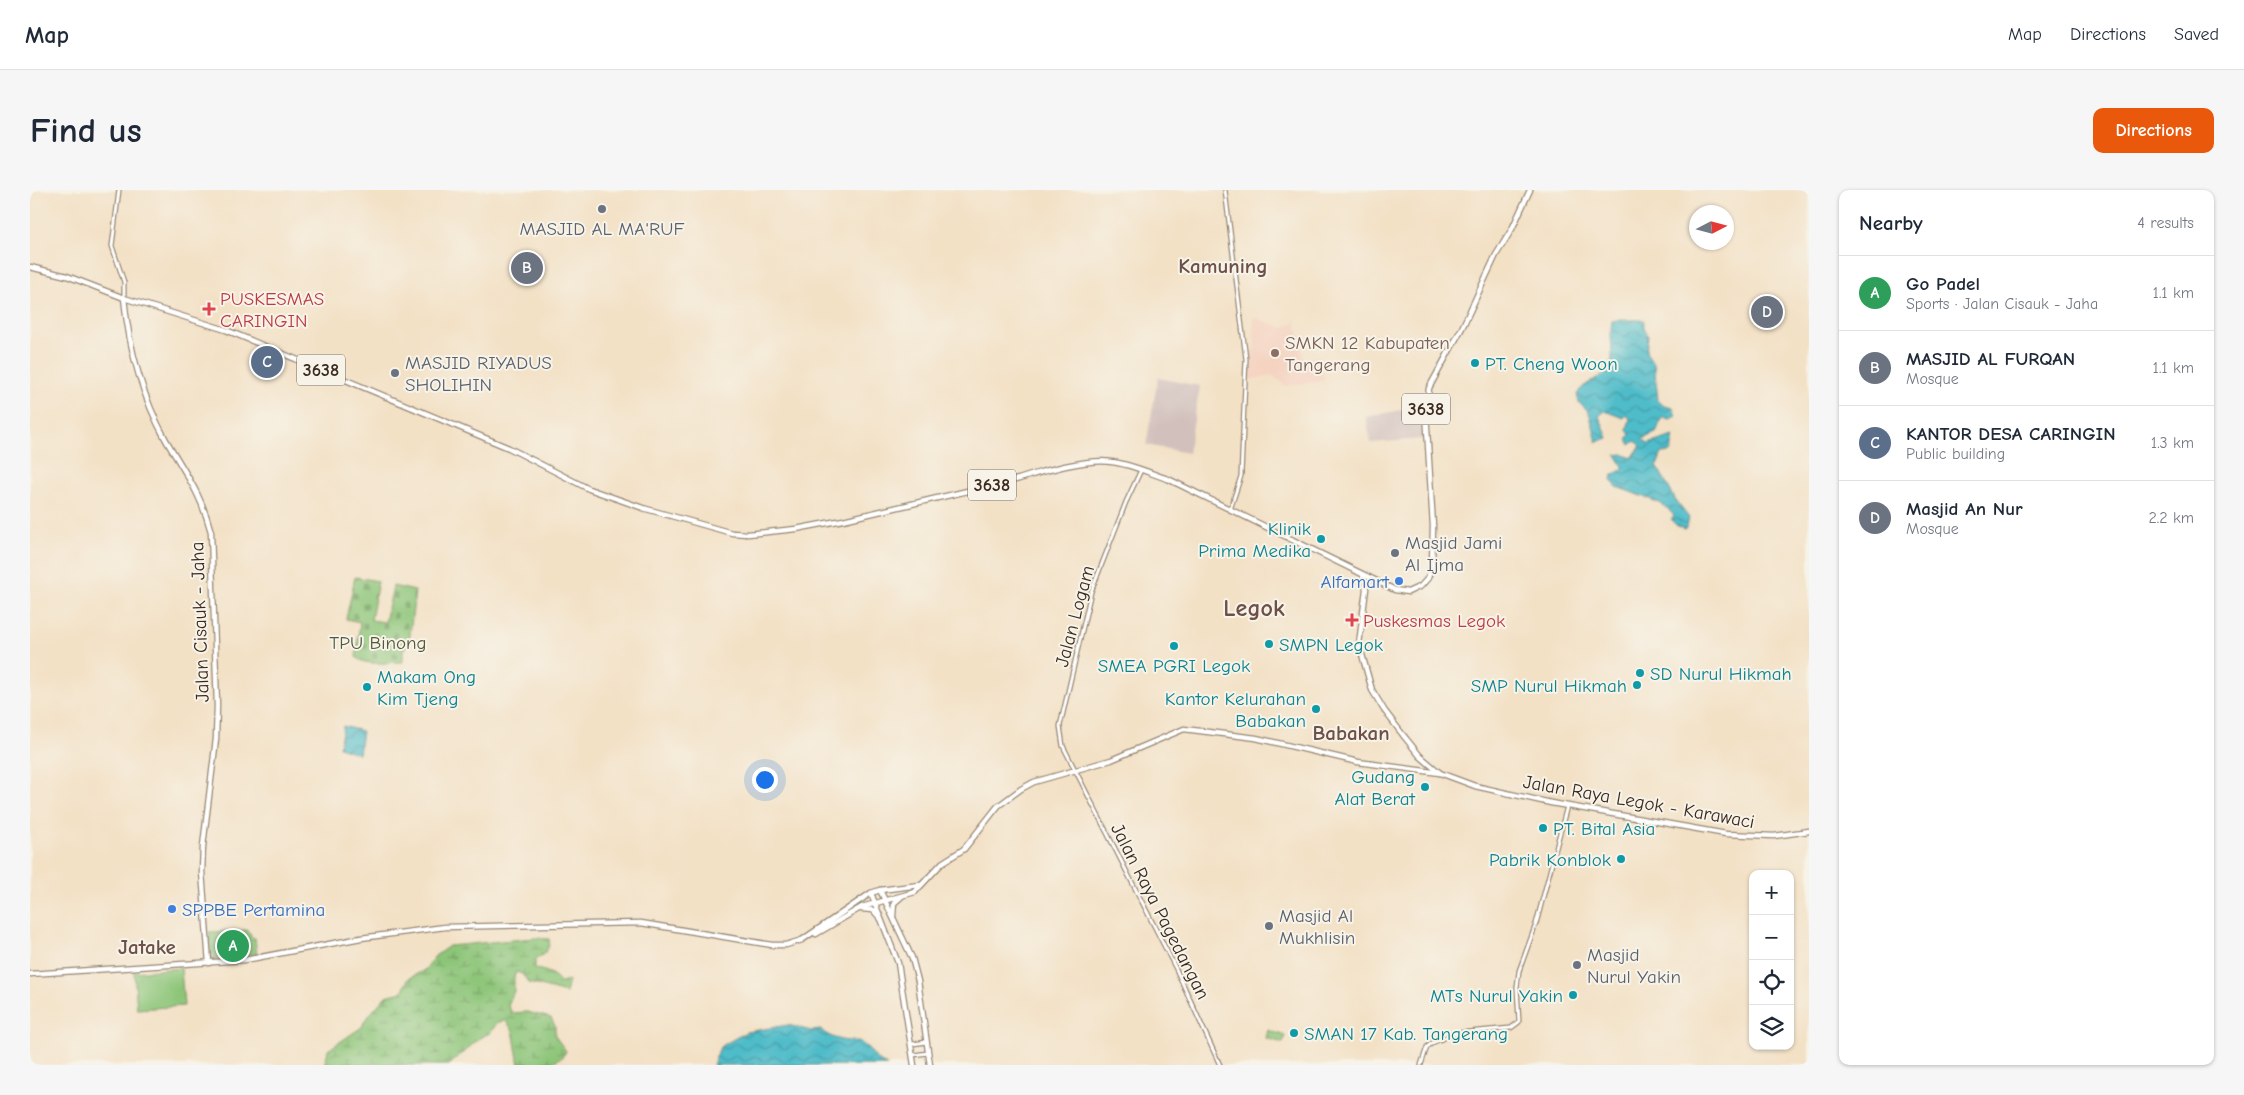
<!DOCTYPE html>
<meta charset="utf-8">
<style>
body{margin:0;font-family:"Comic Neue",sans-serif;background:#f6f6f7;color:#1f2937}
.controls{position:absolute;right:15px;bottom:15px;display:grid;overflow:hidden;border-radius:10px;box-shadow:0 1px 4px #0004}
.controls button{width:45px;height:45px;display:grid;place-items:center;padding:0;border:0;border-bottom:1px solid #e0e1e3;background:#fff;color:#1f2937;font:25px sans-serif}
.compass{position:absolute;left:1659px;top:15px;width:45px;height:45px;border-radius:50%;background:#fff;box-shadow:0 1px 4px #0004;rotate:84deg}
.you{position:absolute;left:734px;top:589px;width:18px;height:18px;margin:-12px;border:4px solid #fff;border-radius:50%;background:#1a73e8;box-shadow:0 0 0 8px #1a73e833}
.badge{display:grid;place-items:center;width:32px;height:32px;border-radius:50%;background:#ea580c;color:#fff;font-size:16px;font-weight:700}
.pin{position:absolute;translate:-50% -50%;border:2px solid #fff;box-shadow:0 1px 5px #0006}
.list{margin:0;padding:0;list-style:none}
h2{display:flex;justify-content:space-between;align-items:center;height:65px;margin:0;padding:0 20px;font-size:21px}
h2 small{font-size:16px;font-weight:400;color:#747a83}
.list li{display:grid;grid-template-columns:32px 1fr auto;gap:15px;align-items:center;box-sizing:border-box;height:75px;padding:0 20px;border-top:1px solid #e0e1e3}
.list b{display:block;font-size:19px;white-space:nowrap}
.list p{margin:0;font-size:16px;white-space:nowrap;color:#747a83}
.list em{font-size:16px;font-style:normal;color:#747a83}
.icon{flex:none;width:28px;height:28px;fill:none;stroke:currentColor;stroke-width:2;stroke-linecap:round;stroke-linejoin:round}
.map{position:relative;flex:none;width:1779px;height:875px;overflow:hidden;border-radius:10px}
header{display:flex;align-items:center;gap:30px;box-sizing:border-box;height:70px;padding:0 25px;background:#fff;border-bottom:1px solid #e0e1e3}
header strong{font-size:24px}
nav{display:flex;gap:28px;margin-inline-start:auto;font-size:18px}
.intro{display:flex;align-items:center;justify-content:space-between;box-sizing:border-box;height:120px;padding:0 30px}
h1{margin:0;font-size:35px}
.button{padding:12px 22px;border-radius:10px;background:#ea580c;color:#fff;font-size:18px;font-weight:700}
main{display:flex;gap:30px;padding:0 30px}
aside{flex:1;background:#fff;border-radius:10px;box-shadow:0 1px 4px #0004}
.map>svg:first-child{display:block}
.built{fill:#f5d3c1}
.industrial{fill:#d1c0bc}
.wetland{fill:url(#wetland-marsh);stroke:#64784b}
.cemetery{fill:url(#cemetery-stones);stroke:#64784b}
.pitch{fill:#8cc578;stroke:#64784b}
.water{fill:url(#water-waves);stroke:#457374}
.lines{fill:none;stroke-linecap:round;stroke-linejoin:round}
.minor-casing{stroke:#978672;stroke-width:5.5}
.major-casing{stroke:#978672;stroke-width:7}
.minor{stroke:#fff;stroke-width:3}
.major{stroke:#fff;stroke-width:4.5}
.worship-dot{fill:#6b7280;stroke:#f7f3e8;stroke-width:2}
.health-dot{fill:#e0444e;stroke:#f7f3e8;stroke-width:2}
.education-dot{fill:#8d6e63;stroke:#f7f3e8;stroke-width:2}
.culture-dot{fill:#0f9aa8;stroke:#f7f3e8;stroke-width:2}
.shop-dot{fill:#3f7fe0;stroke:#f7f3e8;stroke-width:2}
.labels{text-anchor:middle;stroke-width:4;stroke-linejoin:round;paint-order:stroke}
.shield{fill:#f7f3e8;stroke:#73665b;stroke-width:1}
.shield-label{font-size:18px;font-weight:bold;fill:#3b2a1e}
.worship-label{font-size:19px;fill:#5b616d;stroke:#f7f3e8;text-anchor:start}
.health-label{font-size:19px;fill:#be3a42;stroke:#f7f3e8;text-anchor:start}
.education-label{font-size:19px;fill:#785e54;stroke:#f7f3e8;text-anchor:start}
.culture-label{font-size:19px;fill:#0d838f;stroke:#f7f3e8;text-anchor:start}
.shop-label{font-size:19px;fill:#366cbe;stroke:#f7f3e8;text-anchor:end}
.street-label{font-size:19px;fill:#3b2a1e;stroke:#f7f3e8}
.park-label{font-size:19px;fill:#535839;stroke:#f7f3e8}
.quarter-label{font-size:21px;font-weight:bold;fill:#6d5048;stroke:#f7f3e8}
.district-label{font-size:24px;font-weight:bold;fill:#6d5048;stroke:#f7f3e8}
</style>
<header>
<strong>Map</strong>
<nav><a>Map</a><a>Directions</a><a>Saved</a></nav>
</header>
<div class="intro"><h1>Find us</h1><a class="button">Directions</a></div>
<main>
<div class="map">
<svg width="1779" height="875" viewBox="0 0 1779 875">
<defs>
<pattern id="wetland-marsh" width="20" height="14" patternUnits="userSpaceOnUse" patternTransform="scale(1.25)"><rect width="20" height="14" fill="#8cc578"/><path d="M1 5h8M5 5V1M11 12h8M15 12V8" fill="none" stroke="#74a062"/></pattern>
<pattern id="cemetery-stones" width="16" height="16" patternUnits="userSpaceOnUse" patternTransform="scale(1.25)"><rect width="16" height="16" fill="#8cc578"/><path d="M2 7V4a2 2 0 0 1 4 0v3zM10 15v-3a2 2 0 0 1 4 0v3z" fill="#74a062"/></pattern>
<pattern id="water-waves" width="16" height="10" patternUnits="userSpaceOnUse" patternTransform="scale(1.25)"><rect width="16" height="10" fill="#4fbcc9"/><path d="M0 5q4-4 8 0t8 0" fill="none" stroke="#4399a3"/></pattern>
</defs>
<rect width="100%" height="100%" fill="#f7f3e8"/>
<filter id="ink" filterUnits="userSpaceOnUse"><feTurbulence type="fractalNoise" baseFrequency=".02" numOctaves="2"/><feDisplacementMap in="SourceGraphic" scale="10" xChannelSelector="R" yChannelSelector="G"/><feConvolveMatrix kernelMatrix="1 2 1 2 8 2 1 2 1" color-interpolation-filters="sRGB"/></filter>
<filter id="wash" filterUnits="userSpaceOnUse"><feTurbulence type="fractalNoise" baseFrequency=".0096" numOctaves="4" result="noise"/><feDisplacementMap in="SourceGraphic" scale="20" xChannelSelector="R" yChannelSelector="G"/><feGaussianBlur stdDeviation="1.12" result="paint"/><feColorMatrix in="noise" values="0 0 0 0 0 0 0 0 0 0 0 0 0 0 0 0 0 1.4 0 .05"/><feComposite in="paint" operator="in"/></filter>
<g filter="url(#wash)">
<rect width="100%" height="100%" fill="#f3e1c6"/>
<!-- built -->
<polygon class="built" points="1223,127 1253,138 1266,131 1274,172 1288,165 1295,190 1256,196 1242,185 1219,190 1218,161 1225,160"/>
<!-- industrial -->
<g class="industrial">
<polygon points="1128,188 1170,196 1158,263 1116,255"/>
<polygon points="1392,216 1393,249 1341,253 1336,227"/>
</g>
<!-- wetland -->
<path class="wetland" d="M504 748 519 749C521 759 513 765 505 770V779C517 781 522 783 531 792L539 791 536 803 499 793 492 784 486 782 484 787V801L478 815 482 823 497 822 521 828 525 836V846L536 861C531 875 504 875 489 875L483 840 475 830 467 833 460 843 451 847 419 875H295L298 860 332 837 335 830 356 806 372 802 378 789 396 779 405 766 419 756Z"/>
<!-- cemetery -->
<path class="cemetery" d="M325 387 348 391 341 430 355 432 363 396 385 401 379 453 373 460V472C360 472 335 477 326 467L330 432 316 429Z"/>
<!-- pitch -->
<g class="pitch">
<polygon points="217,740 223,748 225,748 227,764 181,769 179,742"/>
<polygon points="151,778 154,816 107,819 104,782"/>
<polygon points="1238,840 1255,846 1253,853 1236,848"/>
</g>
<!-- water -->
<g class="water">
<path d="M1589 130H1614V137L1618 146 1616 162 1624 174 1628 210 1634 216 1643 218 1646 226 1640 229 1632 227 1626 243 1612 249 1618 254 1644 246 1641 262 1632 263 1627 276 1646 311 1659 328 1657 337 1654 339 1646 335 1641 330 1644 325 1630 313 1587 297 1581 290 1582 286 1594 278 1586 265 1593 264 1602 268 1611 255 1605 251 1600 255 1597 249 1600 245 1597 239 1600 229 1596 224 1593 228 1575 221 1569 226 1578 248 1567 252 1559 222 1549 212 1547 205C1553 190 1575 191 1581 175 1584 164 1579 145 1582 131Z"/>
<polygon points="313,536 332,541 329,564 309,557"/>
<path d="M758 835 781 841 791 840C801 849 815 852 829 851L838 858 848 871 857 875H683L690 857 716 842Z"/>
</g>
</g>
<g filter="url(#ink)">
<g class="lines">
<!-- minor casing -->
<g class="minor-casing">
<g id="minor">
<polyline points="89,0 82,56 94,92 94,108"/>
<polyline points="1195,0 1216,169 1211,286 1200,320"/>
<polyline points="1111,280 1096,312 1061,402 1030,536 1033,556 1146,779 1190,875"/>
<polyline points="882,854 897,852"/>
<polyline points="883,865 898,863"/>
<polyline points="1391,875 1397,857 1404,852 1427,843 1481,838 1489,832 1487,797 1489,781 1506,734 1537,616"/>
</g>
</g>
<!-- major casing -->
<g class="major-casing">
<g id="major">
<path d="M0 77 37 86 94 108 196 140 479 258 559 299 613 318 702 343 718 344 766 339 813 330 989 289C1012 281 1058 268 1082 272 1101 274 1119 283 1138 289L1365 400 1378 402 1391 396 1398 388 1402 375 1403 336 1396 222 1399 198 1432 138 1466 65 1482 39 1500 0"/>
<path d="M94 108C99 158 111 205 136 250 155 283 171 303 181 342L187 515 186 549 173 656 172 682 179 773"/>
<polyline points="1333,385 1336,399 1329,454 1342,500 1354,520 1373,545 1390,566 1410,583 1445,596 1521,613 1696,644 1744,646 1779,641"/>
<polyline points="850,700 882,768 888,791 900,875"/>
<polyline points="841,703 868,773 884,875"/>
<polyline points="831,719 843,720 850,728"/>
<polyline points="863,726 864,713 871,707"/>
<polyline points="786,744 832,717 885,702 912,673 934,659 968,616 991,599 1004,592 1081,570 1154,539 1226,548 1328,572 1410,583"/>
<polyline points="0,784 215,770 331,748 415,737 611,733 742,755 756,755 772,750 841,703 850,700 890,695"/>
</g>
</g>
<!-- minor -->
<use href="#minor" class="minor"/>
<!-- major -->
<use href="#major" class="major"/>
</g>
</g>
<!-- markers -->
<g class="worship-dot">
<circle cx="572" cy="19" r="5"/>
<circle cx="365" cy="183" r="5"/>
<circle cx="1365" cy="363" r="5"/>
<circle cx="1239" cy="736" r="5"/>
<circle cx="1547" cy="775" r="5"/>
</g>
<g class="health-dot">
<path d="M176.5 111.5h5v5h5v5h-5v5h-5v-5h-5v-5h5z"/>
<path d="M1319.5 422.5h5v5h5v5h-5v5h-5v-5h-5v-5h5z"/>
</g>
<circle class="education-dot" cx="1245" cy="163" r="5"/>
<g class="culture-dot">
<circle cx="1445" cy="173" r="5"/>
<circle cx="1291" cy="349" r="5"/>
<circle cx="1239" cy="454" r="5"/>
<circle cx="1144" cy="456" r="5"/>
<circle cx="1610" cy="483" r="5"/>
<circle cx="1607" cy="495" r="5"/>
<circle cx="337" cy="497" r="5"/>
<circle cx="1286" cy="519" r="5"/>
<circle cx="1395" cy="597" r="5"/>
<circle cx="1513" cy="638" r="5"/>
<circle cx="1591" cy="669" r="5"/>
<circle cx="1543" cy="805" r="5"/>
<circle cx="1264" cy="843" r="5"/>
</g>
<g class="shop-dot">
<circle cx="1369" cy="391" r="5"/>
<circle cx="142" cy="719" r="5"/>
</g>
<g class="labels">
<!-- shield labels -->
<g class="shield">
<rect x="267" y="164.5" width="48" height="31" rx="4"/>
<rect x="1372" y="203.5" width="48" height="31" rx="4"/>
<rect x="938" y="279.5" width="48" height="31" rx="4"/>
</g>
<g class="shield-label">
<text x="291" y="186">3638</text>
<text x="1396" y="225">3638</text>
<text x="962" y="301">3638</text>
</g>
<!-- worship labels -->
<g class="worship-label">
<text x="572" y="45" text-anchor="middle">MASJID AL MA'RUF</text>
<text x="375" y="179">MASJID RIYADUS<tspan x="375" dy="22">SHOLIHIN</tspan></text>
<text x="1375" y="359">Masjid Jami<tspan x="1375" dy="22">Al Ijma</tspan></text>
<text x="1249" y="732">Masjid Al<tspan x="1249" dy="22">Mukhlisin</tspan></text>
<text x="1557" y="771">Masjid<tspan x="1557" dy="22">Nurul Yakin</tspan></text>
</g>
<!-- health labels -->
<g class="health-label">
<text x="190" y="115">PUSKESMAS<tspan x="190" dy="22">CARINGIN</tspan></text>
<text x="1333" y="437">Puskesmas Legok</text>
</g>
<!-- education labels -->
<g class="education-label">
<text x="1255" y="159">SMKN 12 Kabupaten<tspan x="1255" dy="22">Tangerang</tspan></text>
</g>
<!-- culture labels -->
<g class="culture-label">
<text x="1455" y="180">PT. Cheng Woon</text>
<text x="1281" y="345" text-anchor="end">Klinik<tspan x="1281" dy="22">Prima Medika</tspan></text>
<text x="1249" y="461">SMPN Legok</text>
<text x="1144" y="482" text-anchor="middle">SMEA PGRI Legok</text>
<text x="1620" y="490">SD Nurul Hikmah</text>
<text x="347" y="493">Makam Ong<tspan x="347" dy="22">Kim Tjeng</tspan></text>
<text x="1597" y="502" text-anchor="end">SMP Nurul Hikmah</text>
<text x="1276" y="515" text-anchor="end">Kantor Kelurahan<tspan x="1276" dy="22">Babakan</tspan></text>
<text x="1385" y="593" text-anchor="end">Gudang<tspan x="1385" dy="22">Alat Berat</tspan></text>
<text x="1523" y="645">PT. Bital Asia</text>
<text x="1581" y="676" text-anchor="end">Pabrik Konblok</text>
<text x="1533" y="812" text-anchor="end">MTs Nurul Yakin</text>
<text x="1274" y="850">SMAN 17 Kab. Tangerang</text>
</g>
<!-- shop labels -->
<g class="shop-label">
<text x="1359" y="398">Alfamart</text>
<text x="152" y="726" text-anchor="start">SPPBE Pertamina</text>
</g>
<!-- street labels -->
<g class="street-label">
<text transform="translate(1044 426) rotate(-75)" y="7">Jalan Logam</text>
<text transform="translate(169 432) rotate(-92)" y="7">Jalan Cisauk - Jaha</text>
<text transform="translate(1609 611) rotate(10)" y="7">Jalan Raya Legok - Karawaci</text>
<text transform="translate(1131 721) rotate(63)" y="7">Jalan Raya Pagedangan</text>
</g>
<!-- park labels -->
<g class="park-label">
<text x="348" y="459">TPU Binong</text>
</g>
<!-- quarter labels -->
<g class="quarter-label">
<text x="1193" y="83">Kamuning</text>
<text x="1321" y="550">Babakan</text>
<text x="117" y="764">Jatake</text>
</g>
<!-- district labels -->
<g class="district-label">
<text x="1224" y="426">Legok</text>
</g>
</g>
</svg>
<div class="controls">
<button>+</button>
<button>−</button>
<button><svg class="icon" aria-label="locate" viewBox="0 0 24 24"><circle cx="12" cy="12" r="6"/><path d="M12 2v4M12 18v4M2 12h4M18 12h4"/></svg></button>
<button><svg class="icon" aria-label="layers" viewBox="0 0 24 24"><path d="M12 4l9 5-9 5-9-5zM3 14l9 5 9-5"/></svg></button>
</div>
<svg class="compass" viewBox="-18 -18 36 36"><path d="M0-13l5 13h-10z" fill="#e53935"/><path d="M0 13l5-13h-10z" fill="#747a83"/></svg>
<div class="you"></div>
<div class="pin badge" style="left:203px;top:756px;background:#2e9e5b">A</div>
<div class="pin badge" style="left:497px;top:78px;background:#6b7280">B</div>
<div class="pin badge" style="left:237px;top:172px;background:#5c6f8a">C</div>
<div class="pin badge" style="left:1737px;top:122px;background:#6b7280">D</div>
</div>
<aside>
<h2>Nearby<small>4 results</small></h2>
<ul class="list">
<li><span class="badge" style="background:#2e9e5b">A</span><div><b>Go Padel</b><p>Sports · Jalan Cisauk - Jaha</p></div><em>1.1 km</em></li>
<li><span class="badge" style="background:#6b7280">B</span><div><b>MASJID AL FURQAN</b><p>Mosque</p></div><em>1.1 km</em></li>
<li><span class="badge" style="background:#5c6f8a">C</span><div><b>KANTOR DESA CARINGIN</b><p>Public building</p></div><em>1.3 km</em></li>
<li><span class="badge" style="background:#6b7280">D</span><div><b>Masjid An Nur</b><p>Mosque</p></div><em>2.2 km</em></li>
</ul>
</aside>
</main>
